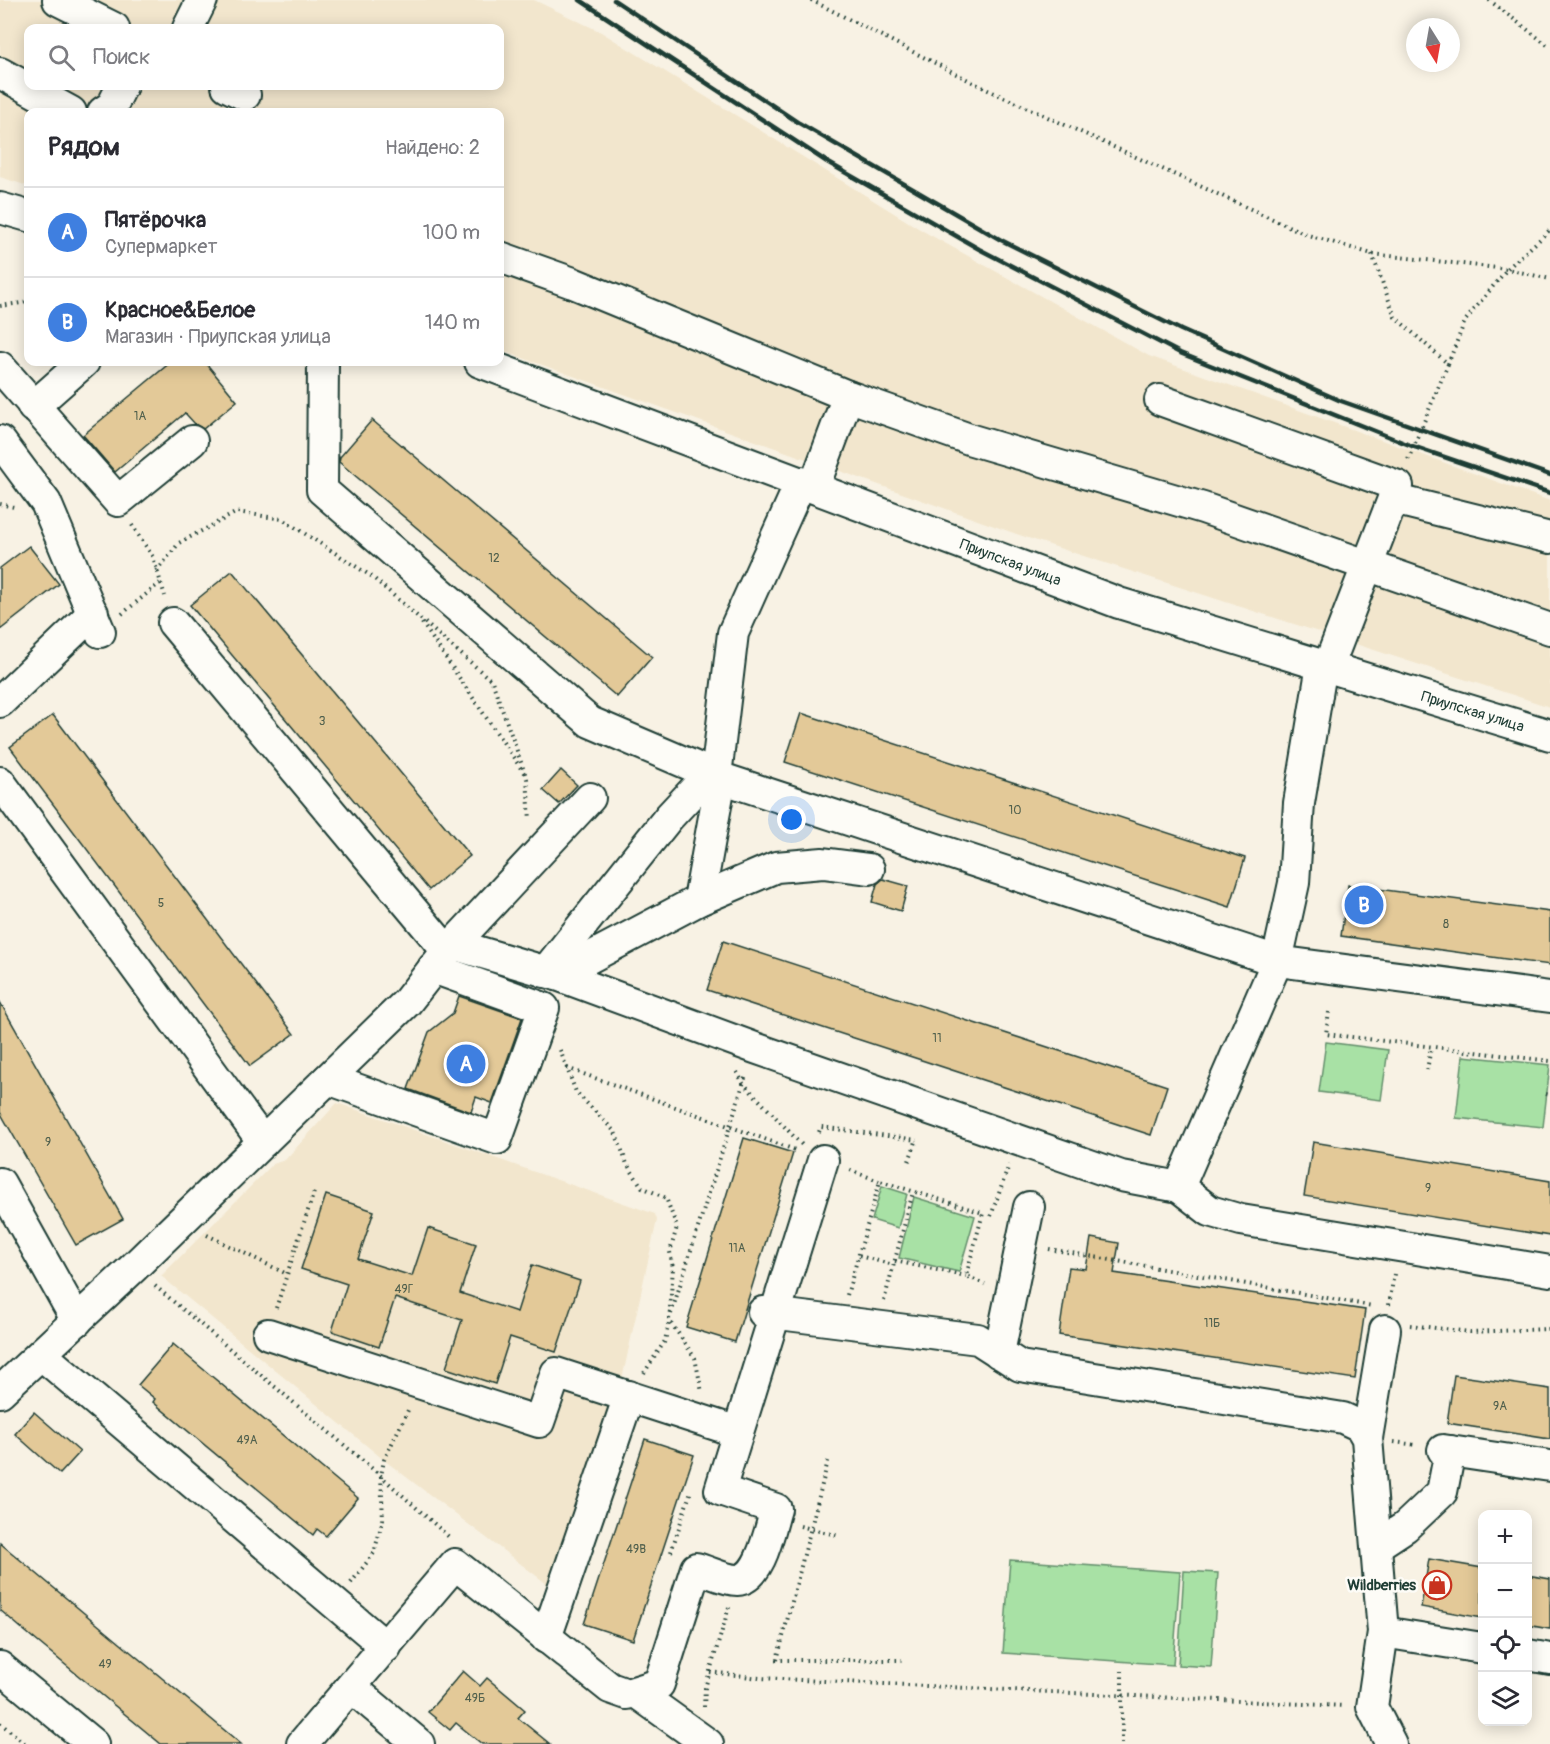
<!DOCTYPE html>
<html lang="ru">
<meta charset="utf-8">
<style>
body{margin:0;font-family:Pangolin,sans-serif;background:#f7f7f7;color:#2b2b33}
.controls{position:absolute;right:18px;bottom:18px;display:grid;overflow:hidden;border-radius:12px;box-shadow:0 3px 15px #0003}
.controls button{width:54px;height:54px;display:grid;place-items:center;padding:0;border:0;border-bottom:2px solid #e1e1e2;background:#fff;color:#2b2b33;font:30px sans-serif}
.compass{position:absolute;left:1406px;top:18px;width:54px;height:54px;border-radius:50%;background:#fff;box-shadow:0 3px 15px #0003;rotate:169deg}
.you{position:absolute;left:792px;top:820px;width:21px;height:21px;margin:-15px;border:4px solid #fff;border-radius:50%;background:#1a73e8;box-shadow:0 0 0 9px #1a73e833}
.badge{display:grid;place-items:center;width:39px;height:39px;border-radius:50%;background:#c8321e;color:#fff;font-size:20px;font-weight:700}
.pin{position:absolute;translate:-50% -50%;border:3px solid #fff;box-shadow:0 2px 6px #0006}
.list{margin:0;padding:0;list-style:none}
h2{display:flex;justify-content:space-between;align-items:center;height:78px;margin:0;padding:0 24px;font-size:26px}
h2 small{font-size:20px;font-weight:400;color:#7c7c81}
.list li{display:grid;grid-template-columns:39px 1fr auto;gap:18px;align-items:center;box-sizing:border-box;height:90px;padding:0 24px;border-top:2px solid #e1e1e2}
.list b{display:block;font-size:22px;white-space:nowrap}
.list p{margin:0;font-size:20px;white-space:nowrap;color:#7c7c81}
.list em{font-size:20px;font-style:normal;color:#7c7c81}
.icon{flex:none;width:33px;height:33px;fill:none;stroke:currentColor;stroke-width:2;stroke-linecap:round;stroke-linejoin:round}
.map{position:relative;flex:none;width:1550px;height:1744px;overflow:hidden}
.search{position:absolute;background:#fff;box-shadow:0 3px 15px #0003;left:24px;top:24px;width:480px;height:66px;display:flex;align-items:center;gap:15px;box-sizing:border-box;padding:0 21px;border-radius:12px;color:#7c7c81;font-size:22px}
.panel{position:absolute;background:#fff;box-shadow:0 3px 15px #0003;left:24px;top:108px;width:480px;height:258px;border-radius:12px}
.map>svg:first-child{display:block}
.built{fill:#f2e6cd;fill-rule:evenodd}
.green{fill:#a8e1a5;stroke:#648f6c;stroke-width:1.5}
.building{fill:#e3c998;stroke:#1f3d34;stroke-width:1.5}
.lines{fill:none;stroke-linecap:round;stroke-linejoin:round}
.minor-casing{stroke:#1f3d34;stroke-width:34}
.path{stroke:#1f3d34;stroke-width:4;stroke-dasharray:1.5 4.5;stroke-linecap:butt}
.minor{stroke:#fdfcf7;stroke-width:30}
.rail{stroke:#1f3d34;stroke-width:4.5}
.labels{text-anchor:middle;stroke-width:5;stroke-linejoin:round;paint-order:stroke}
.number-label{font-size:12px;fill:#50604d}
.street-label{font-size:15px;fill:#1f3d34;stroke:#fdfcf7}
.poi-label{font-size:15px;font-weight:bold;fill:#1f3d34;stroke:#fdfcf7;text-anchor:end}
</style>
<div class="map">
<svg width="1550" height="1744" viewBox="0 0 1550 1744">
<rect width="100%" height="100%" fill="#f8f2e4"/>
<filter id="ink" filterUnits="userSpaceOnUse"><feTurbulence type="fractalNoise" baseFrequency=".0167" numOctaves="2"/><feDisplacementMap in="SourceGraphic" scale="12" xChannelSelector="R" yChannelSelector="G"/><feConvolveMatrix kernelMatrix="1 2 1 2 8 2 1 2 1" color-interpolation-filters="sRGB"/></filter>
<g filter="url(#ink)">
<!-- built -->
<g class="built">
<path d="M0 0H534L601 32 923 231 1149 356 1550 501V707L1028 538 500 350V112H28V186L0 177ZM28 28H500V86H28Z"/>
<polygon points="337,1103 655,1214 657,1220 619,1393 555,1590 384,1460 161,1276 273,1164 285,1160"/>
</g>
<!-- green -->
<g class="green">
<polygon points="1326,1042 1388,1050 1381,1100 1319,1092"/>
<polygon points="1463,1056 1550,1065 1543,1127 1456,1118"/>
<polygon points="882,1186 907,1194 898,1228 872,1220"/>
<polygon points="914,1197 975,1216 959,1272 899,1258"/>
<polygon points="1010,1560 1180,1572 1173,1665 1003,1653"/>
<polygon points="1184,1571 1218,1573 1211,1667 1178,1665"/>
</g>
<!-- building -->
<g class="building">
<polygon points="171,362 205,362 237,401 203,429 195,424 185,413 115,472 83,435"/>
<polygon points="372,420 652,657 617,697 339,462 340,457"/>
<polygon points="29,546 59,584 0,630 0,568"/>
<polygon points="232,571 470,856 429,890 190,605"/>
<polygon points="801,713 1245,858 1230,907 785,762"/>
<polygon points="53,715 294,1034 250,1066 10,747"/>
<polygon points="561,770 577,785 559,804 543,790"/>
<polygon points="883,879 908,886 901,911 872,902 877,884"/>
<polygon points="1348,885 1550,912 1550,965 1341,936"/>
<polygon points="723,941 1167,1086 1151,1135 707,990"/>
<polygon points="459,996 522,1018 492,1103 476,1097 471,1112 408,1089 429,1032 453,1013"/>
<polygon points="0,1002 123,1219 76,1245 0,1112"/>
<polygon points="744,1138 793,1153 735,1342 686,1327"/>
<polygon points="1313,1142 1550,1181 1550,1236 1304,1196"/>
<polygon points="326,1195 374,1211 358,1259 412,1276 428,1228 476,1244 460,1293 517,1312 532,1265 580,1281 556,1352 510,1337 495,1384 446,1368 462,1320 395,1298 379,1347 332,1331 347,1284 301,1269"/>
<polygon points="1091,1238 1119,1243 1114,1273 1365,1310 1355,1379 1059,1335 1069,1267 1086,1269"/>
<polygon points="173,1344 358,1498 326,1536 317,1529 313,1535 153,1402 155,1399 138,1385"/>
<polygon points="1454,1375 1550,1389 1550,1439 1447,1423"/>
<polygon points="34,1412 80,1452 60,1474 15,1434"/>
<polygon points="645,1439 694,1455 633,1640 584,1624"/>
<polygon points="0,1543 241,1744 161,1744 33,1638 0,1610"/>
<polygon points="1429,1559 1482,1568 1482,1618 1421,1607"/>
<polygon points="1527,1575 1550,1579 1550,1629 1527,1625"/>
<polygon points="463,1671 480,1686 487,1678 525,1710 518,1718 550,1744 482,1744 456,1723 450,1730 428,1712"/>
</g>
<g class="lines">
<!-- minor casing -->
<g class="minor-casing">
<g id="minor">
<polyline points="58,0 114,28"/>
<polyline points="188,28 202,0"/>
<polyline points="0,73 71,112"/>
<polyline points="227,86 245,95"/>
<polyline points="103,112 112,106 122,86"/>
<polyline points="0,208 28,216"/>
<polyline points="500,257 573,283 848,396 972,440 1203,508 1550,629"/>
<polyline points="323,362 322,490 590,722 721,778 1277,961 1550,997"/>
<path id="s1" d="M480 362 1119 603 1550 735"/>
<polyline points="0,367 118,501 192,441"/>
<polyline points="1160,400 1398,486 1328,667"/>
<polyline points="33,407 84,362"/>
<polyline points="0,441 46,503 100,632"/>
<polyline points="814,487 848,396"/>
<polyline points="1393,499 1550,538"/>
<polyline points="173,623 447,951"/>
<polyline points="0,702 93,613"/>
<polyline points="716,776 733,633 801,482"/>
<polyline points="0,782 263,1142"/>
<polyline points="699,900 721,778"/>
<polyline points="453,944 557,975 755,1048 1121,1176 1179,1187 1277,961 1294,883 1299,803 1322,665"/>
<polyline points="545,972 669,817 710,773"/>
<polyline points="557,975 699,900 776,867 823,863 869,869"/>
<polyline points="328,1079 497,1139 544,1008 433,968"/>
<polyline points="0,1183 77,1321"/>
<polyline points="1179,1187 1210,1211 1241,1220 1550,1271"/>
<polyline points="763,1312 978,1339 1020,1366 1343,1418 1360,1426 1367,1438 1383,1632 1372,1707 1391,1744"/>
<polyline points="268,1334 539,1422 556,1373 738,1432"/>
<polyline points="999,1353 1029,1207"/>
<polyline points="42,1355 386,1647"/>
<polyline points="0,1392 133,1268 407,1002 447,951 590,798"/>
<polyline points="1367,1438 1385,1330"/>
<polyline points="1443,1450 1550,1466"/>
<polyline points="1376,1546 1405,1527 1442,1492 1450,1451"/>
<polyline points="1383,1632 1482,1648"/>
<polyline points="546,1638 629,1396"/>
<polyline points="1528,1655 1550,1659"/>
<polyline points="0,1667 93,1744"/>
<polyline points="351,1687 419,1744"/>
<polyline points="637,1693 708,1744"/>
<path d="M302 1744 455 1564 610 1688 627 1694 659 1684 696 1568C708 1571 725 1580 737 1580 761 1579 770 1528 776 1509L720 1490 823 1160"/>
</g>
</g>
<!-- path -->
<g class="path">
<polyline points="811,0 988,90 1308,235 1372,254 1507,269 1550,279"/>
<polyline points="1489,0 1550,47"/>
<polyline points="1372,254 1395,317 1448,364 1408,460"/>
<polyline points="0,306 28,302"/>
<polyline points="1448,364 1465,321 1507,269 1550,230"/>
<polyline points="0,504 14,507"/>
<polyline points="132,525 153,557 165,596"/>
<polyline points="157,571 179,543 237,512 282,519 371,576 492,681 527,779 530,820"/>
<polyline points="122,614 160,583"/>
<polyline points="422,623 524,773"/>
<polyline points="1329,1012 1326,1034 1550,1061"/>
<polyline points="560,1050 576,1092 615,1132 627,1164 642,1187 666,1198 677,1227 670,1252 673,1268 669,1320 695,1358 702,1392"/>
<polyline points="567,1068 798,1151"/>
<polyline points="1427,1070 1431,1047"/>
<polyline points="737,1072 743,1083 802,1145"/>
<polyline points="1546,1094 1550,1095"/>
<polyline points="819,1132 821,1127 917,1140"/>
<polyline points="909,1161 917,1139"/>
<polyline points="850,1170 879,1181"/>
<polyline points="991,1216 1009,1165"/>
<polyline points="207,1235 287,1274"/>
<polyline points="1049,1249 1372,1306"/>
<polyline points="859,1256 894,1265"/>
<polyline points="895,1261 966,1276"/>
<polyline points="155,1286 381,1476 450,1538"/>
<polyline points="847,1295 880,1181 983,1213 966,1276 985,1284"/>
<polyline points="884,1301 913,1192"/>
<polyline points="1389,1305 1394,1274"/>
<polyline points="276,1308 315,1189"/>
<polyline points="671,1314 746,1075"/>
<polyline points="1410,1325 1470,1332 1550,1329"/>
<polyline points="644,1373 665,1341 669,1321"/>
<polyline points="1394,1442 1416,1445"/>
<polyline points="828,1461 777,1660 902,1660"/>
<polyline points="800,1526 840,1536"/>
<polyline points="671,1552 691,1491"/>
<polyline points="351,1583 374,1553 383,1519 381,1476 384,1460 409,1408"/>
<polyline points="710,1672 760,1678 1344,1706"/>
<polyline points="704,1707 705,1688 729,1607"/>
<polyline points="0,1723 26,1744"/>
<polyline points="1122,1744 1122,1671"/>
</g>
<!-- minor -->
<use href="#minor" class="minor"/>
<!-- rail -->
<g class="rail">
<polyline points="580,0 827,162 979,249 1180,353 1412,446 1550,493"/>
<polyline points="614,0 799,123 1001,240 1181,330 1341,401 1550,475"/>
</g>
</g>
</g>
<!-- icons -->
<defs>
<g id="shop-ring" transform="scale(1.5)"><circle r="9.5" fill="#fdfcf7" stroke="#c8321e" stroke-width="1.5"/><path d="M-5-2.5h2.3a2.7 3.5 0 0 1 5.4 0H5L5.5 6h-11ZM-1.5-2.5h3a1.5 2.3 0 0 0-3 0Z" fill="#c8321e"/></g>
</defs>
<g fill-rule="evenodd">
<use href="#shop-ring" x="1437" y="1585"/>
</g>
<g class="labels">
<!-- number labels -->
<g class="number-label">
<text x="140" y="420">1А</text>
<text x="494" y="562">12</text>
<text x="322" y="725">3</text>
<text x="1015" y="814">10</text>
<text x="161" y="907">5</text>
<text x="1446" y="928">8</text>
<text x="937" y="1042">11</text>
<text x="48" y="1146">9</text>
<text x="1428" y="1192">9</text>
<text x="737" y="1252">11А</text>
<text x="404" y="1293">49Г</text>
<text x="1212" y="1327">11Б</text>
<text x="1500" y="1410">9А</text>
<text x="247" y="1444">49А</text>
<text x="636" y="1553">49В</text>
<text x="105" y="1668">49</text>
<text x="475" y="1702">49Б</text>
</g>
<!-- street labels -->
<g class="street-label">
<text dy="5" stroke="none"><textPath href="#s1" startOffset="567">Приупская улица</textPath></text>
<text dy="5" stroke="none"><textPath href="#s1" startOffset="1053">Приупская улица</textPath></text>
</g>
<!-- poi labels -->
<g class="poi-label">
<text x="1416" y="1590">Wildberries</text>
</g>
</g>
</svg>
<div class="controls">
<button>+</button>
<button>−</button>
<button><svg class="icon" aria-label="locate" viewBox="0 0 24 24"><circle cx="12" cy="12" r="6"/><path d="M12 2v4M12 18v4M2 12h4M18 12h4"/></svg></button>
<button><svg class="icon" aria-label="layers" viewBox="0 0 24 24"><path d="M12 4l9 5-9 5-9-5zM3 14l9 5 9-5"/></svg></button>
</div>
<svg class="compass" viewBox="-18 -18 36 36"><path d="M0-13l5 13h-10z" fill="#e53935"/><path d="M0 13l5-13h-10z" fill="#7c7c81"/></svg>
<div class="you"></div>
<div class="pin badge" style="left:466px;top:1064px;background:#3f7fe0">A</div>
<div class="pin badge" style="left:1364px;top:905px;background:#3f7fe0">B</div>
<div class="search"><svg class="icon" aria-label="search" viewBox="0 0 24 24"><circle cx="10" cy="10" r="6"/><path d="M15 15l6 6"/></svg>Поиск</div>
<section class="panel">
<h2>Рядом<small>Найдено: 2</small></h2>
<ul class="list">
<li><span class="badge" style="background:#3f7fe0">A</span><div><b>Пятёрочка</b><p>Супермаркет</p></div><em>100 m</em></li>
<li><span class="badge" style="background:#3f7fe0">B</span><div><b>Красное&amp;Белое</b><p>Магазин · Приупская улица</p></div><em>140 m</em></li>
</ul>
</section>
</div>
